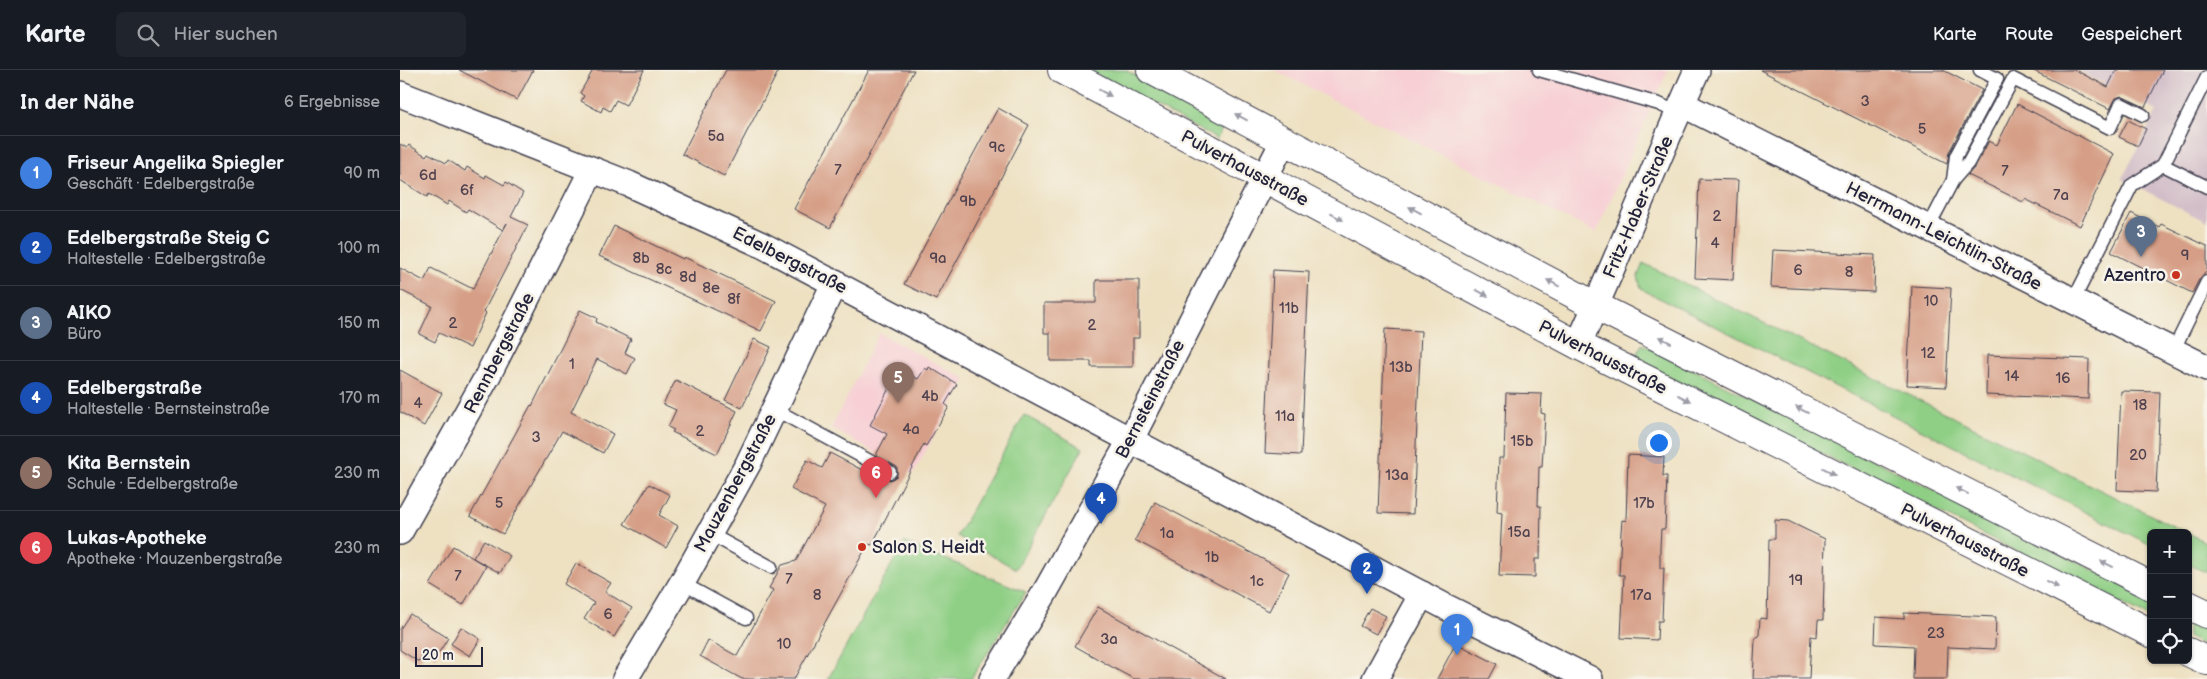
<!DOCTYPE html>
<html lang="de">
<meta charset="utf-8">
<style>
body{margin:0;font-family:"Balsamiq Sans",sans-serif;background:#20242c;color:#f1f3f6}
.controls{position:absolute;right:15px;bottom:15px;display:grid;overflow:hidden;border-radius:8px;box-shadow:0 1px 4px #0004}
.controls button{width:45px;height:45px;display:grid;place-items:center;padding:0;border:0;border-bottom:1px solid #363941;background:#171b24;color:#f1f3f6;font:25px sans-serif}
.scale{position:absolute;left:15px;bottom:12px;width:68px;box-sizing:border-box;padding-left:5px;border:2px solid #22223b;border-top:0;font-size:14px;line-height:18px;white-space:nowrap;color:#22223b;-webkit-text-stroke:4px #f7f3e8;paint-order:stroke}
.you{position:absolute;left:1258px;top:372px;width:18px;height:18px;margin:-12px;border:4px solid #fff;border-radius:50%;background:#1a73e8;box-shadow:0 0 0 8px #1a73e833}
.badge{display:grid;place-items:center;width:32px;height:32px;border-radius:50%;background:#8c9099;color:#fff;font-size:16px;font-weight:700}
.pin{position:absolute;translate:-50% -41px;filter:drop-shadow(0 1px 2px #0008)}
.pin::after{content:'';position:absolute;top:26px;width:18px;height:15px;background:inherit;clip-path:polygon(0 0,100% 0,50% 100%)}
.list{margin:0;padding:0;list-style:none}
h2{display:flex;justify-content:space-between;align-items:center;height:65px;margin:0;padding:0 20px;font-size:21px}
h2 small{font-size:16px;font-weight:400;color:#9ea1a6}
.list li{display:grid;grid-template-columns:32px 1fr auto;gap:15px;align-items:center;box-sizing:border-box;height:75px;padding:0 20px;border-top:1px solid #363941}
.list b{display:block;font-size:19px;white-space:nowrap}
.list p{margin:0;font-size:16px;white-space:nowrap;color:#9ea1a6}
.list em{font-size:16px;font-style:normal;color:#9ea1a6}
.icon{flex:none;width:28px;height:28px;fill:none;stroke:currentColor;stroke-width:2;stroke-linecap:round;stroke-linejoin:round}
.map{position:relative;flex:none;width:1807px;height:609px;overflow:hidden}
header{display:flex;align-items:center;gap:30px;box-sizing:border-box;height:70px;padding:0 25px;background:#171b24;border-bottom:1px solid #363941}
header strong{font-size:24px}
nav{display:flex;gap:28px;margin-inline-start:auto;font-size:18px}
.search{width:350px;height:45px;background:#20242c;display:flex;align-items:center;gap:12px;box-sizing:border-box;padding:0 18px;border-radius:8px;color:#9ea1a6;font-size:19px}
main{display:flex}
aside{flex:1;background:#171b24}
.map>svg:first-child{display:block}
.built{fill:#f7cfd4}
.industrial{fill:#d2bdc8}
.green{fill:#8fcf85;stroke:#587860}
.building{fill:#d69e86}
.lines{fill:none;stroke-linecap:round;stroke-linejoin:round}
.service-casing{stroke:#413f4f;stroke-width:15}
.minor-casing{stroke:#413f4f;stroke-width:28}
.secondary-casing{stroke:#413f4f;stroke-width:30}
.service{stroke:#fff;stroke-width:12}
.minor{stroke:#fff;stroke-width:25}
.secondary{stroke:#fff;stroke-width:28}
.oneway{fill:#9c9ca7}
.poi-dot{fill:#c8321e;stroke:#f7f3e8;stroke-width:2}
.labels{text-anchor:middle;stroke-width:5;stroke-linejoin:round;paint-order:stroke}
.number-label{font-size:15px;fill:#4f414e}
.street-label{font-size:18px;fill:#22223b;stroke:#f7f3e8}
.poi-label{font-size:18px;fill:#22223b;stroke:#f7f3e8;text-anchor:end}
</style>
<header>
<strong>Karte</strong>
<div class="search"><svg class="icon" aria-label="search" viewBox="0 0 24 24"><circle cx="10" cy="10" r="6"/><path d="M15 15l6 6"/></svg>Hier suchen</div>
<nav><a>Karte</a><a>Route</a><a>Gespeichert</a></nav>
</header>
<main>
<aside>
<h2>In der Nähe<small>6 Ergebnisse</small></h2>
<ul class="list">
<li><span class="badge" style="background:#3f7fe0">1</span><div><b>Friseur Angelika Spiegler</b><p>Geschäft · Edelbergstraße</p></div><em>90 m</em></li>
<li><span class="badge" style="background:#1a4fb4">2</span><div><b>Edelbergstraße Steig C</b><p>Haltestelle · Edelbergstraße</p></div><em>100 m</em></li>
<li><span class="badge" style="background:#5c6f8a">3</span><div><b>AIKO</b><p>Büro</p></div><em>150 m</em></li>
<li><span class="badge" style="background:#1a4fb4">4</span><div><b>Edelbergstraße</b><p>Haltestelle · Bernsteinstraße</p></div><em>170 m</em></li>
<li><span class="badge" style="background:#8d6e63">5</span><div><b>Kita Bernstein</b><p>Schule · Edelbergstraße</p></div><em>230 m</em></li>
<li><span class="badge" style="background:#e0444e">6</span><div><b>Lukas-Apotheke</b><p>Apotheke · Mauzenbergstraße</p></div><em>230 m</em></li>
</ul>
</aside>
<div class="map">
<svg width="1807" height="609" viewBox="0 0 1807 609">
<rect width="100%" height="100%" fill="#f7f3e8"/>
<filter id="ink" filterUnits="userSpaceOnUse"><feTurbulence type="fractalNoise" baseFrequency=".02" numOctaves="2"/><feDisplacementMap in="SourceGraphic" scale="10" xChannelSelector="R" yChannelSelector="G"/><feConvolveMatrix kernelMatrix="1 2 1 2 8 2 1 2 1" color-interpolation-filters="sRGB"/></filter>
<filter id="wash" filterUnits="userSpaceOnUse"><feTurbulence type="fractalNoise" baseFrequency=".0096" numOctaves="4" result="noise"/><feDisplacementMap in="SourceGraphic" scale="20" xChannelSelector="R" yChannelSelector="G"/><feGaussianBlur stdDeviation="1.12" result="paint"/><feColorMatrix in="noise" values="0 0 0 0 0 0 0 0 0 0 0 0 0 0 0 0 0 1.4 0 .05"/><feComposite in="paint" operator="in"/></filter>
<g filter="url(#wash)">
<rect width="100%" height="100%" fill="#eee1c2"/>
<!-- built -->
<g class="built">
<polygon points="874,0 1268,0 1196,163"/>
<polygon points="479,263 566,309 513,404 431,358"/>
</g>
<!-- industrial -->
<polygon class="industrial" points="1677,0 1807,0 1807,152 1722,109 1757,41"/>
<!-- green -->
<g class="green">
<polygon points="688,0 725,0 825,52 817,69"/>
<polygon points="1243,193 1787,463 1751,463 1751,475 1241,219 1238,206"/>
<polygon points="1242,274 1751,529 1751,548 1234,290"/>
<polygon points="624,345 683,378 616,499 557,466"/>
<polygon points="1788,463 1807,473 1807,503 1788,494"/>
<polygon points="504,472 626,522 571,609 428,609"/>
<polygon points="1788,548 1807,558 1807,577 1788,567"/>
</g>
<g id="blocks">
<!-- building -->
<g class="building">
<polygon points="59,0 133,0 117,30"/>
<polygon points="193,0 244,0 226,35 216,30 210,41 203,37 201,42 181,31 184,26 180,23"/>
<polygon points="326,0 379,0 324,106 282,84"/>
<polygon points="469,0 514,0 430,158 394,139"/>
<polygon points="1360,0 1543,0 1582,20 1549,82 1547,94"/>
<polygon points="1632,0 1675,0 1708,17 1716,0 1763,0 1745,37 1721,26 1716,28 1710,39"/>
<polygon points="1617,34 1714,84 1680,156 1625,129 1623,132 1568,105 1575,97 1589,71 1597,75"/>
<polygon points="598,38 629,55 536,230 504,214"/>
<polygon points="1728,50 1746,59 1738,76 1719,67"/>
<polygon points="0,74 7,78 9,75 26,86 28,83 46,93 48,90 65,101 67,97 85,108 86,105 104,115 106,112 123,123 111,147 128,155 84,241 86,243 70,278 39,263 35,272 19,264 32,236 0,220 0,198 24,211 31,198 73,219 107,153 103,160 68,139 66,142 49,131 47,135 29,124 27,127 0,110"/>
<polygon points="1299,109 1338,110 1333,210 1295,208"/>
<polygon points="1731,143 1759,157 1761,154 1807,176 1807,200 1800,208 1792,223 1711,182"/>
<polygon points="214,156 283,189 284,187 376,231 361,261 199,186"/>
<polygon points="1373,180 1475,185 1474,222 1371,217"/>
<polygon points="873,200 909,202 901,385 865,383"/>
<polygon points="696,210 739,210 739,268 733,268 733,297 691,297 691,291 650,291 650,263 644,263 644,233 696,233"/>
<polygon points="1512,216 1551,218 1546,317 1507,315"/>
<polygon points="180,240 197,248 196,252 231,269 225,283 235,288 227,304 197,289 171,342 213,364 203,383 162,361 103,464 70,446 131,335 132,336"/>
<polygon points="985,259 1021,261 1013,444 978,443"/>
<polygon points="354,269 371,277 342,338 325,330"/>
<polygon points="1587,285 1689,289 1688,329 1586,325"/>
<polygon points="529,297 557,314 545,334 549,337 526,376 524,374 472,475 468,474 394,609 342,609 300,586 308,570 337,586 373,520 369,518 382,495 396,491 425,437 391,419 407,390 422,398 430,383 466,402 468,399 490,410 497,406 497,397 476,385 487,364 470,355 499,299 518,309 525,298 528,300"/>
<polygon points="0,300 42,323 24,356 0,342"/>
<polygon points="276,310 337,341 317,384 272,362 274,360 268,357 276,340 263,334"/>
<polygon points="1721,321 1760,322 1756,422 1717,420"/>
<polygon points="1106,323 1142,324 1141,343 1145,344 1142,397 1139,397 1138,436 1141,436 1140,489 1135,489 1135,507 1099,506 1102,443 1097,442 1099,388 1104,388"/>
<polygon points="1228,385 1264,387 1263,406 1267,406 1265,459 1261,459 1260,477 1260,498 1264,498 1262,551 1258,551 1257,570 1221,568 1224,505 1219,505 1221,462 1222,450 1226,451"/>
<polygon points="249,414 270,425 259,445 278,456 266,478 224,454"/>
<polygon points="755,432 889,503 869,541 735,470"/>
<polygon points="1375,450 1388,451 1425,469 1423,550 1418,550 1417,567 1411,566 1409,609 1353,609 1355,569 1359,565 1360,548 1367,549 1369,469 1375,469"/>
<polygon points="84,470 110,486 100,503 73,488"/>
<polygon points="53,476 86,496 63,535 30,515"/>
<polygon points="176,493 211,513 205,522 232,538 214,567 184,549 194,533 164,514"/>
<polygon points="698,537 785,586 826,609 734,609 719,601 675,576"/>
<polygon points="970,538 986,546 976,564 960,556"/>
<polygon points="1504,543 1596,547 1595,579 1548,577 1547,609 1513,609 1514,576 1475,574 1476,547 1504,549"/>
<polygon points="10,544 48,568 36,587 26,581 19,592 0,580 0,559"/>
<polygon points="61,557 80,569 70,586 51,574"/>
<polygon points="1056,573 1097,594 1089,609 1037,609"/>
</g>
</g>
</g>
<g filter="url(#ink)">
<use href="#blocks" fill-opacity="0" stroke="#413f4f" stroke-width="1"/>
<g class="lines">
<!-- service casing -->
<g class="service-casing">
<g id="service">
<polyline points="1139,0 1259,34 1278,43"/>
<polyline points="1763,95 1807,117"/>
<polyline points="1553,110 1568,93 1613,9 1710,58 1721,34 1743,45"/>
<polyline points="1528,158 1553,110 1556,86 1597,9 1580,0"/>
<polyline points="1673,231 1732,115 1763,95 1807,7"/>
<polyline points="1773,281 1807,212"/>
<polyline points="374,339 490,402"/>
<polyline points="310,464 371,497"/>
<polyline points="282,513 346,548"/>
</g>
</g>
<!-- minor casing -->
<g class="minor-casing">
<g id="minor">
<polyline points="0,24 229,114 362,175 1048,538 1190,609"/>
<polyline points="1282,34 1807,298"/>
<path d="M1178 275C1220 184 1256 91 1297 0"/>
<polyline points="0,462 87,307 192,100"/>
<polyline points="225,609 282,513 348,394 435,212"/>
<polyline points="592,609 644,524 731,369 884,70"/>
<polyline points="975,609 1022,524"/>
</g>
</g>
<!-- secondary casing -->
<g class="secondary-casing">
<g id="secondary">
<polyline points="662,0 1178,275 1751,563"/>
<polyline points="751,0 1196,236 1751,516"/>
<polyline points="1788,535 1807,544"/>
<polyline points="1788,582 1807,591"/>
</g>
</g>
<!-- service -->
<use href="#service" class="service"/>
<!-- minor -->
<use href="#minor" class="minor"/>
<!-- secondary -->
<use href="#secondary" class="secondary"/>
</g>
<!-- one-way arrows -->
<defs><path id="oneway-solid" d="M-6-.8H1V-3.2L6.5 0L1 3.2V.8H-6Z" transform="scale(1.25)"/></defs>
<g class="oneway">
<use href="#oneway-solid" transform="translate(705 23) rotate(28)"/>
<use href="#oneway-solid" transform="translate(841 47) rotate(-152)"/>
<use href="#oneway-solid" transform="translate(1015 140) rotate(-152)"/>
<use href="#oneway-solid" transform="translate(937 147) rotate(28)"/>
<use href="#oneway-solid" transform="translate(1153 213) rotate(-152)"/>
<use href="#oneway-solid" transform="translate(1082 223) rotate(28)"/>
<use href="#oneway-solid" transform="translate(1265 270) rotate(-153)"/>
<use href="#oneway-solid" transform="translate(1284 328) rotate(27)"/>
<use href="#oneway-solid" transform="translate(1402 340) rotate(-153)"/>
<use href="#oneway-solid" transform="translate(1429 401) rotate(27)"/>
<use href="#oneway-solid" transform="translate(1562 421) rotate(-153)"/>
<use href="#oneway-solid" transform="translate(1707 494) rotate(-154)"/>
<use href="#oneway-solid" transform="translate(1652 514) rotate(27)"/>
</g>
</g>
<!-- markers -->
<g class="poi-dot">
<circle cx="1776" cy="205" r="5"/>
<circle cx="462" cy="477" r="5"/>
</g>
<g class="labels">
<!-- number labels -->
<g class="number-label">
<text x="1465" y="36">3</text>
<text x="1522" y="64">5</text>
<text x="316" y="71">5a</text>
<text x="597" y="82">9c</text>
<text x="438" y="105">7</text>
<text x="1605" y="106">7</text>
<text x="28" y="110">6d</text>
<text x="67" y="125">6f</text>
<text x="1661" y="130">7a</text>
<text x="568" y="136">9b</text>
<text x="1317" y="151">2</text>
<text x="1315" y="178">4</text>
<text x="1785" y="190">9</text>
<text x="241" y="193">8b</text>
<text x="538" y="193">9a</text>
<text x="264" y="204">8c</text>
<text x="1398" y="205">6</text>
<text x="1449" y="207">8</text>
<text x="288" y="212">8d</text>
<text x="311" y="223">8e</text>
<text x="334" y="234">8f</text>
<text x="1531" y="236">10</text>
<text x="889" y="243">11b</text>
<text x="53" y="258">2</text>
<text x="692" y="260">2</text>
<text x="1528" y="288">12</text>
<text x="172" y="299">1</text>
<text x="1001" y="302">13b</text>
<text x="1612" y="311">14</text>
<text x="1663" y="313">16</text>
<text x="530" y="331">4b</text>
<text x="18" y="338">4</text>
<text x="1740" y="340">18</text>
<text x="885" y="351">11a</text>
<text x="511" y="364">4a</text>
<text x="300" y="366">2</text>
<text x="136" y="372">3</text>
<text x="1122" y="376">15b</text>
<text x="1738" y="390">20</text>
<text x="997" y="410">13a</text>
<text x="99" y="438">5</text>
<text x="1244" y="438">17b</text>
<text x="1119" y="467">15a</text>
<text x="767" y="468">1a</text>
<text x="812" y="492">1b</text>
<text x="58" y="511">7</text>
<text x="389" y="514">7</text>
<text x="1396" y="515">19</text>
<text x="857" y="516">1c</text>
<text x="417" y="530">8</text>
<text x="1241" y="530">17a</text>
<text x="208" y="549">6</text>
<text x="1536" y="568">23</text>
<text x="709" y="574">3a</text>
<text x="384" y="579">10</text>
</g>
<!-- street labels -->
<g class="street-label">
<text transform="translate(845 98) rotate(28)" y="6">Pulverhausstraße</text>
<text transform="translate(1238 137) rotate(-67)" y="6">Fritz-Haber-Straße</text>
<text transform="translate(1544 166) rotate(27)" y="6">Herrmann-Leichtlin-Straße</text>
<text transform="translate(390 190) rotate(27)" y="6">Edelbergstraße</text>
<text transform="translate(99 283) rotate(-63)" y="6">Rennbergstraße</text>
<text transform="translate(1203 287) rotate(27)" y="6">Pulverhausstraße</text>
<text transform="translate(750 329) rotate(-63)" y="6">Bernsteinstraße</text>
<text transform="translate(335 413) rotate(-62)" y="6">Mauzenbergstraße</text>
<text transform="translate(1565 470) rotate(27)" y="6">Pulverhausstraße</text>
</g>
<!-- poi labels -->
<g class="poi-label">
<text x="1766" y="211">Azentro</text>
<text x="472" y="483" text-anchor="start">Salon S. Heidt</text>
</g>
</g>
</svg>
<div class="controls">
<button>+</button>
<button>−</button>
<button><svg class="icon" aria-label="locate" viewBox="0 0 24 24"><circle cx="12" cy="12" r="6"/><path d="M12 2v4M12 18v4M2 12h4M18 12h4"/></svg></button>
</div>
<div class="scale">20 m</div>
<div class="you"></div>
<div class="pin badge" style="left:1057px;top:585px;background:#3f7fe0">1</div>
<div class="pin badge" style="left:967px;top:524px;background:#1a4fb4">2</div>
<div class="pin badge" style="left:1741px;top:187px;background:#5c6f8a">3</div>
<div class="pin badge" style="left:701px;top:454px;background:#1a4fb4">4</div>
<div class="pin badge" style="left:498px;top:333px;background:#8d6e63">5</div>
<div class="pin badge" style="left:476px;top:428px;background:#e0444e">6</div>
</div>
</main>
